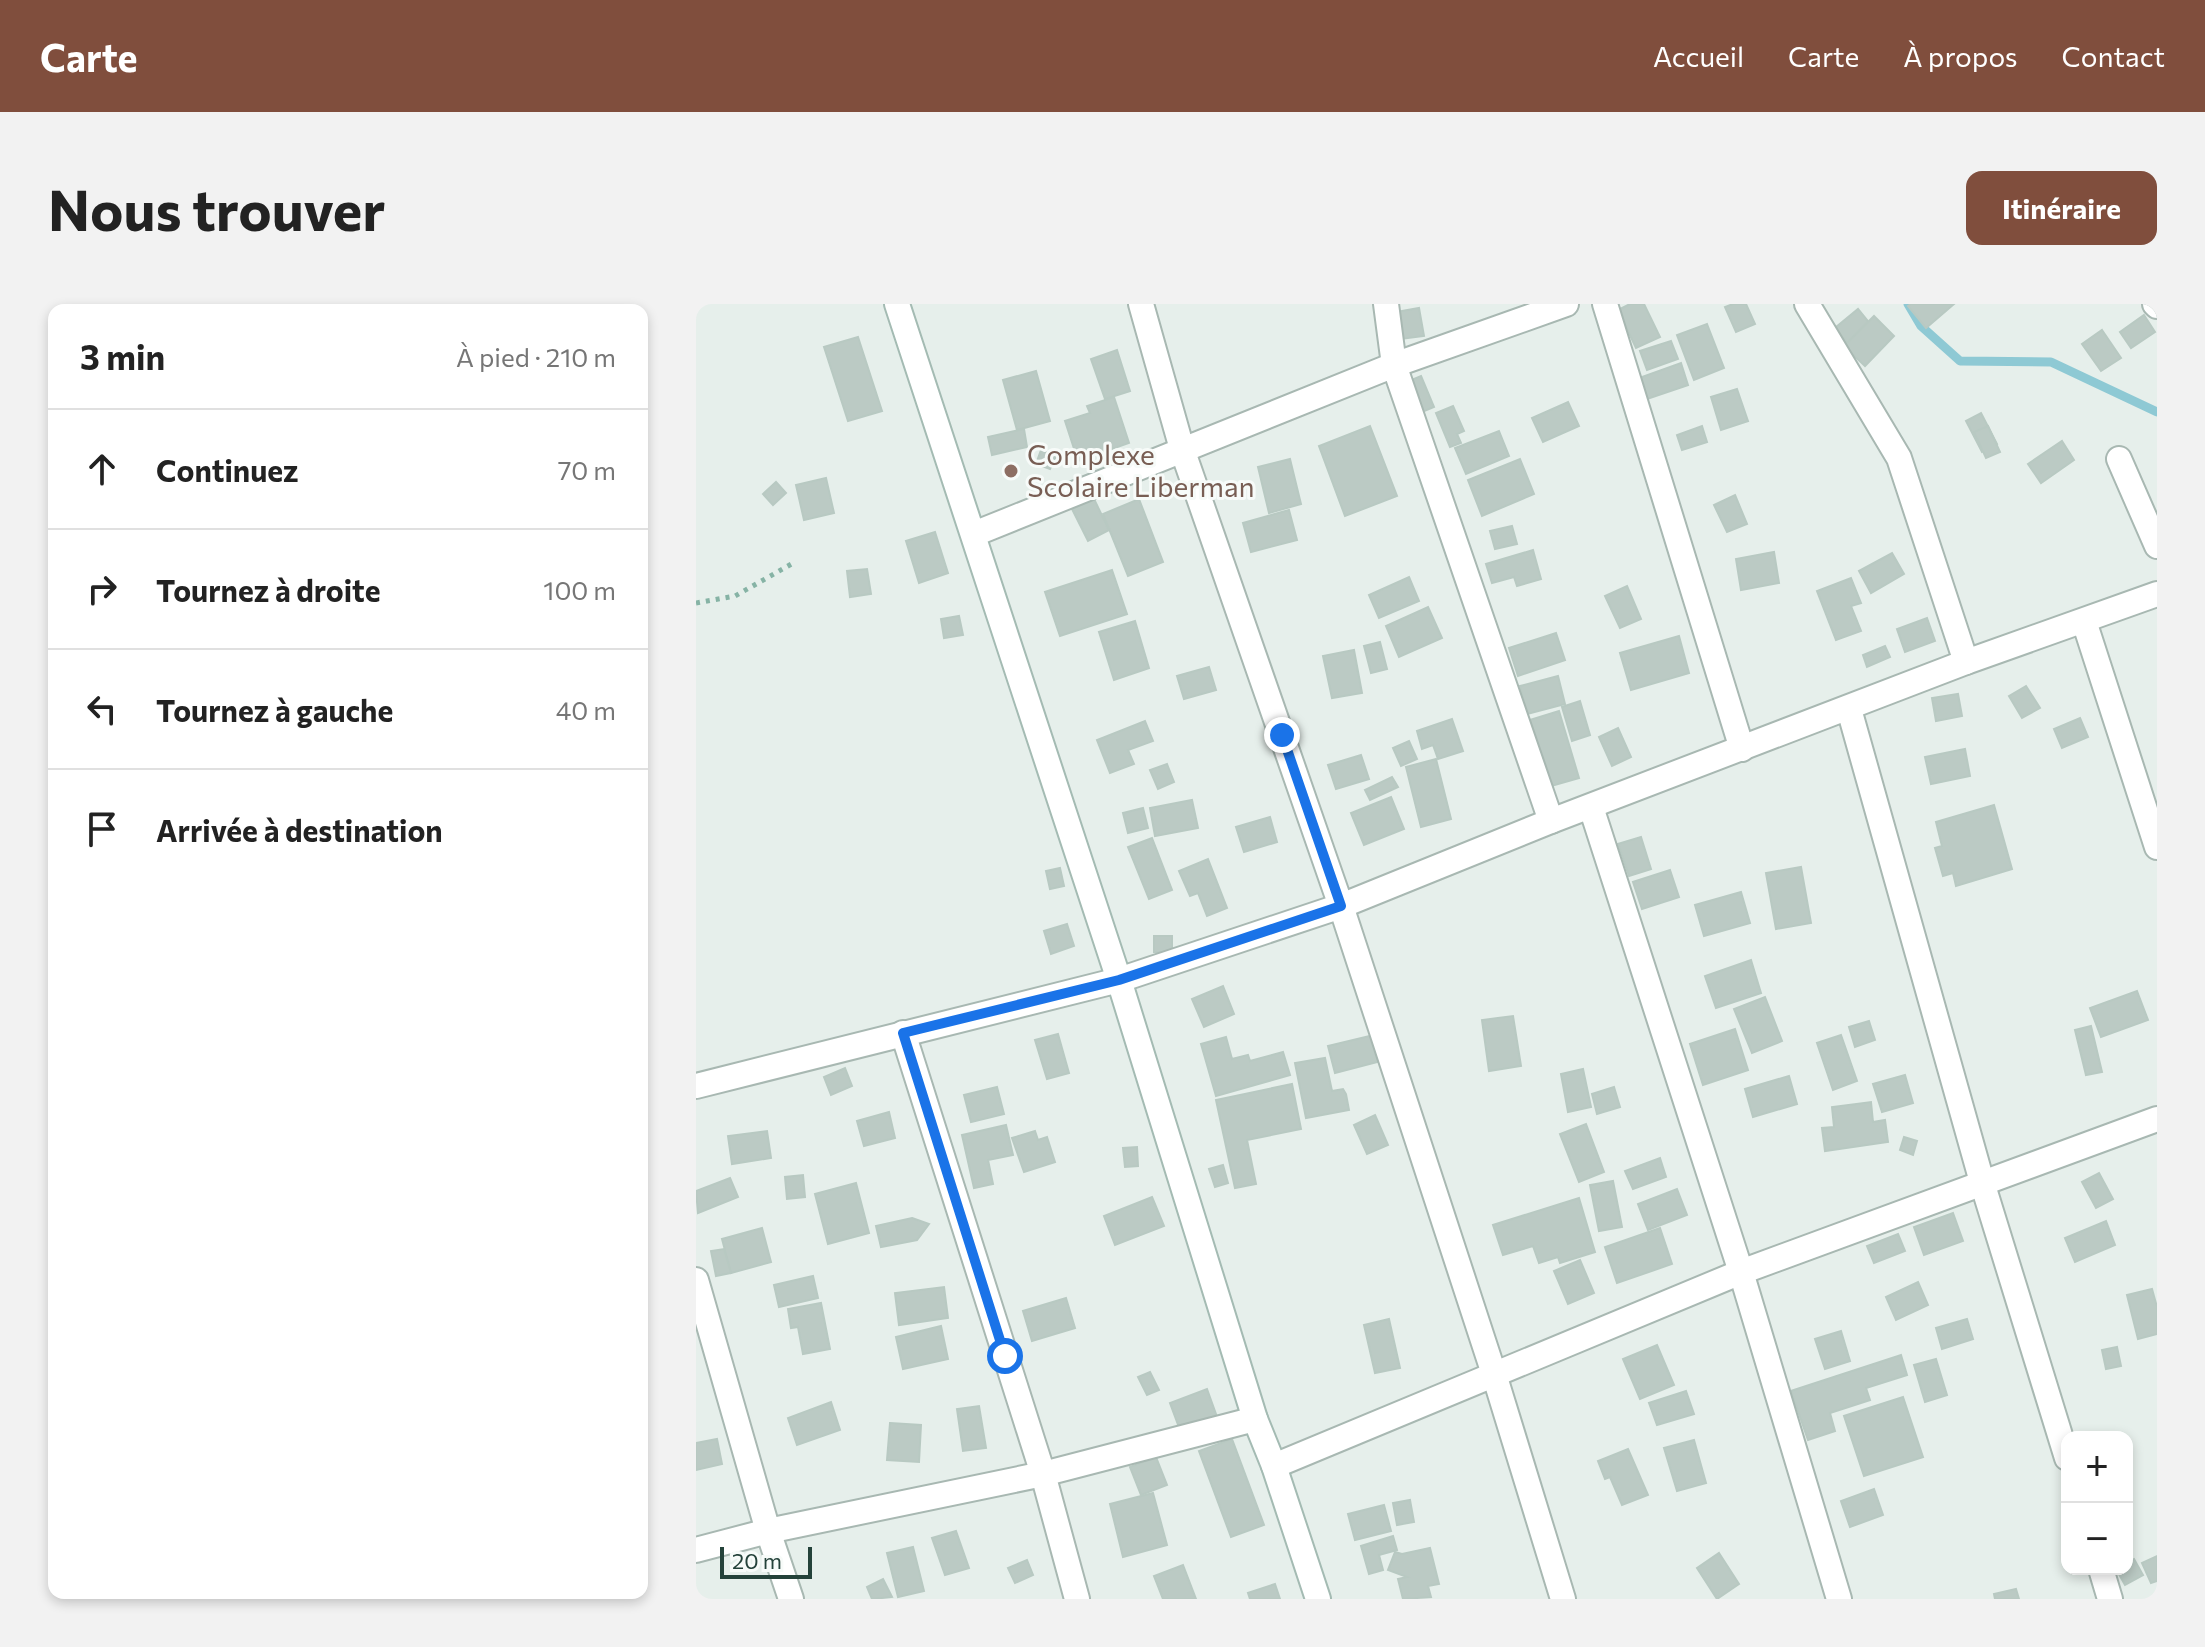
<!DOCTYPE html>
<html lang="fr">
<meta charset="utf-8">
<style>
body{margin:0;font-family:Commissioner,sans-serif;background:#f2f2f2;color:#222}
.controls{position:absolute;right:24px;bottom:24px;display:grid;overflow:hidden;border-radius:16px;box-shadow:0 4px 12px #0003}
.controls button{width:72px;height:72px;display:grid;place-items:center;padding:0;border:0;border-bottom:2px solid #e0e0e0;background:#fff;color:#222;font:40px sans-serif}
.scale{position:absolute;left:24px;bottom:20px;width:92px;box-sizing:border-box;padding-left:8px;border:4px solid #24423a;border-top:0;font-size:22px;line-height:28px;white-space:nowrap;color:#24423a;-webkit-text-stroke:6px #f7fbf9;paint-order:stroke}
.stop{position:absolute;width:24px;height:24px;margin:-18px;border:6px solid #1a73e8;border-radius:50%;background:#fff}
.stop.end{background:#1a73e8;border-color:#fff;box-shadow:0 2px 8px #0008}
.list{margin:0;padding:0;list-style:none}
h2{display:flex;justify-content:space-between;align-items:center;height:104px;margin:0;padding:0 32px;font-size:34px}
h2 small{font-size:26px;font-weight:400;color:#767676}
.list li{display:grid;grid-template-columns:52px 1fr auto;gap:24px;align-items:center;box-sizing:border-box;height:120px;padding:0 32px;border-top:2px solid #e0e0e0}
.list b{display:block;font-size:30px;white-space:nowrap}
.list em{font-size:26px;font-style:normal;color:#767676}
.icon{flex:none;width:44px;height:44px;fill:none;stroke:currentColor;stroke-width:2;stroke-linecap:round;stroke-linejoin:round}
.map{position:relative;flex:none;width:1461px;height:1295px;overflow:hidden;border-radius:16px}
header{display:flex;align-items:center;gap:48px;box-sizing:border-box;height:112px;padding:0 40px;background:#804e3d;color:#fff}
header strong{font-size:38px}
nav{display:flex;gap:44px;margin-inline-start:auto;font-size:28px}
.intro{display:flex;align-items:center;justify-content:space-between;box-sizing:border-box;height:192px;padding:0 48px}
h1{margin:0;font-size:56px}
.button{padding:20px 36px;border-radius:16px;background:#804e3d;color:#fff;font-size:28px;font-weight:700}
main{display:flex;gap:48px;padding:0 48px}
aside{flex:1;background:#fff;border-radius:16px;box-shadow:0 4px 12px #0003}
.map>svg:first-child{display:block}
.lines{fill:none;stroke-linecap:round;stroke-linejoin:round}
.stream{stroke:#8ec9d4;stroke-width:9}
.building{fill:#bbcac4;stroke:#b8c9c2;stroke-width:2}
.street-casing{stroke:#a8b8b2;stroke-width:28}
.secondary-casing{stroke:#a4bbb3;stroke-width:28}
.path{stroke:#86b3a5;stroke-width:5;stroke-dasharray:4 6;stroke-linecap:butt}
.street{stroke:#fff;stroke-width:24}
.secondary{stroke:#fff;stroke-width:24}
.route{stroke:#1a73e8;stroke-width:10}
.education-dot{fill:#8d6e63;stroke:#f7fbf9;stroke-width:3}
.labels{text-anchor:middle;stroke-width:6;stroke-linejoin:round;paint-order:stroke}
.education-label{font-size:28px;fill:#785e54;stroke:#f7fbf9;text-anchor:start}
</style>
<header>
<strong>Carte</strong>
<nav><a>Accueil</a><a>Carte</a><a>À propos</a><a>Contact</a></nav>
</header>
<div class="intro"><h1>Nous trouver</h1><a class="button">Itinéraire</a></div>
<main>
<aside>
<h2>3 min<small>À pied · 210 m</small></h2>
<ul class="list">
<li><svg class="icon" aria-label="ahead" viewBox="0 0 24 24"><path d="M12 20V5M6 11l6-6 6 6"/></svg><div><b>Continuez</b></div><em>70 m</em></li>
<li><svg class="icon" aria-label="right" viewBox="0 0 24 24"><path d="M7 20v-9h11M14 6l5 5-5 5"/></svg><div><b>Tournez à droite</b></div><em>100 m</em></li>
<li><svg class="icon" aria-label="left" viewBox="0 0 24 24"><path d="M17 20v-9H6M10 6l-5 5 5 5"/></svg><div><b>Tournez à gauche</b></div><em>40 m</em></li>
<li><svg class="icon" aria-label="arrive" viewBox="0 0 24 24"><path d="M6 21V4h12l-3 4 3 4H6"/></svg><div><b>Arrivée à destination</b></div></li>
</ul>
</aside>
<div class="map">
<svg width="1461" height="1295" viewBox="0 0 1461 1295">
<rect width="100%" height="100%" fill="#e6efeb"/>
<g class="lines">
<!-- stream -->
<polyline class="stream" points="1212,0 1225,22 1264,57 1355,58 1461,108"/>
</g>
<!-- building -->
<g class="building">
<polygon points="934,0 948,0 964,33 940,44 922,6"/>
<polygon points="1037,0 1050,0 1059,20 1040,28 1029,3"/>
<polygon points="1215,0 1258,0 1230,24 1212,2"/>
<polygon points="723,4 728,32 705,35 700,8"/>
<polygon points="1162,5 1180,27 1157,46 1139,24"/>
<polygon points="1448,11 1459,28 1435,44 1424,28"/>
<polygon points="1178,12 1198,32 1169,62 1148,42"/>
<polygon points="1011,20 1028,64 998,76 981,31"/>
<polygon points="1406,26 1425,54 1405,67 1386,40"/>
<polygon points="162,33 186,107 152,117 128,43"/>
<polygon points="975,37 982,55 951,66 944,47"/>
<polygon points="421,46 434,87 409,95 395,55"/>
<polygon points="985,59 992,81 951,95 943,74"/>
<polygon points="340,67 354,117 321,126 307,76"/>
<polygon points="725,72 738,103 714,113 701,82"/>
<polygon points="1041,85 1052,117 1025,126 1015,93"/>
<polygon points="418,93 433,139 382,157 369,117 394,109 391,102"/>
<polygon points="872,98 883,122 847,138 836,114"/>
<polygon points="757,102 768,127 761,130 765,139 754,143 740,109"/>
<polygon points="1285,109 1301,140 1286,148 1270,117"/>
<polygon points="674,122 701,192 649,212 623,142"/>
<polygon points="1006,122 1011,138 986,146 981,131"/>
<polygon points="1292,122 1304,148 1290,154 1278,128"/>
<polygon points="328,125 331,143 296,151 292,133"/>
<polygon points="803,127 813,152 770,170 759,144"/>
<polygon points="1366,137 1378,156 1345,179 1332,160"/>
<polygon points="345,146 360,152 354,165 340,160"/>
<polygon points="594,155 605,200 573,209 562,163"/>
<polygon points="824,155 838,190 786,212 772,176"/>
<polygon points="130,174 138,209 108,216 100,181"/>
<polygon points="80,178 90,189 77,201 67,190"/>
<polygon points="1039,191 1051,220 1031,228 1018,201"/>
<polygon points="398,195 413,226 392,237 376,205"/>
<polygon points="443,195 467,258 432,272 407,210"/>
<polygon points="593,206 601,236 555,248 547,219"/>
<polygon points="816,222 821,240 799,245 794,227"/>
<polygon points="239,228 252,269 223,279 210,237"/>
<polygon points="837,246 845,275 821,282 818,273 796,279 790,260"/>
<polygon points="1078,248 1083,279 1045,286 1040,255"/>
<polygon points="1196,249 1208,270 1175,289 1163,267"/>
<polygon points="171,265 175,290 154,293 151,267"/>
<polygon points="416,266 431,310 364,332 349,288"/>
<polygon points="713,273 723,297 683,314 673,291"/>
<polygon points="1155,274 1165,299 1155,302 1165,327 1140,336 1121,287"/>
<polygon points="931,282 945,315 924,324 909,292"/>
<polygon points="732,303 746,334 703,353 690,322"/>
<polygon points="263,312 267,331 248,334 245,315"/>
<polygon points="1231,314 1239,337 1209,348 1201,325"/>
<polygon points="439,317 453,364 418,376 403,328"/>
<polygon points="860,329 869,356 822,372 813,344"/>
<polygon points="983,332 993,369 935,386 924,349"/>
<polygon points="684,338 691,365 675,369 668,342"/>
<polygon points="1189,342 1194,353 1171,363 1167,351"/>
<polygon points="658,346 666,389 636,394 627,352"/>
<polygon points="513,363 520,386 488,395 481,372"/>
<polygon points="862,372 869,400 831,410 824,382"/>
<polygon points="1330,382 1344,404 1326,414 1313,392"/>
<polygon points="1262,390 1266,412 1240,417 1236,394"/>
<polygon points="884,397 894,431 876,437 866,403"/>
<polygon points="863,407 883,474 848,484 827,418"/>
<polygon points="1384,414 1392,433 1366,444 1358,425"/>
<polygon points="756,415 767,447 742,455 737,441 726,445 721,427"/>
<polygon points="449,417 457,437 432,446 438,460 414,469 401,436"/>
<polygon points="922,424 935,453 916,462 903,433"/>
<polygon points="713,437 721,455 705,462 697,444"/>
<polygon points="1269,445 1274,472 1235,480 1229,453"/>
<polygon points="665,451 673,475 640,485 632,461"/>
<polygon points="740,455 755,515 725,523 710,463"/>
<polygon points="471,460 478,478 462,485 454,466"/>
<polygon points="696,473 702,483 674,496 669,486"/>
<polygon points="695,493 708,525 668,541 655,509"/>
<polygon points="496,496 502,524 459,532 454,504"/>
<polygon points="1298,501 1316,565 1260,582 1257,569 1247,572 1239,544 1246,542 1240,518"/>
<polygon points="447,504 452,524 432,529 427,509"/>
<polygon points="574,513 581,538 548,548 540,523"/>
<polygon points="945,533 955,565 933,572 922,540"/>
<polygon points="456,534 476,586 453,595 432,543"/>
<polygon points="512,555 531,604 511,612 502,589 494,592 483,567"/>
<polygon points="1105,563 1115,619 1080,625 1070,569"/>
<polygon points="364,564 368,582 354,585 350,567"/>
<polygon points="974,566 983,593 946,605 937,578"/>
<polygon points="1045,588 1054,619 1008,632 999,601"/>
<polygon points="371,620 378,642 355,650 348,627"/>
<rect x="458" y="632" width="18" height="16"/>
<polygon points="1055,656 1065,689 1020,704 1009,672"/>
<polygon points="527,682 538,710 508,723 496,695"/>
<polygon points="1441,687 1452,716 1405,733 1394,704"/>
<polygon points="1069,693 1086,737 1056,749 1038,705"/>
<polygon points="817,712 825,762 793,767 786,716"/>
<polygon points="1173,717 1179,736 1159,743 1153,723"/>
<polygon points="1395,722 1406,768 1390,771 1379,726"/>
<polygon points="1039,725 1052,766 1007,781 994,740"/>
<polygon points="362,730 373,769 351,775 339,736"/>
<polygon points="678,731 685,757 639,769 632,742"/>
<polygon points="1145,731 1161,777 1137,786 1121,739"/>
<polygon points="530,733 536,755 552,751 554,757 587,748 594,771 520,792 505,740"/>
<polygon points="629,754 636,787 647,785 650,790 653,806 610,814 599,759"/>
<polygon points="149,764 156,782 135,791 128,773"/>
<polygon points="887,765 895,803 872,808 865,770"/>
<polygon points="1209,771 1217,799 1186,808 1177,780"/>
<polygon points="1093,772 1101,800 1057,813 1049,785"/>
<polygon points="596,780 605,825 551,836 560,880 539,884 520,796"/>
<polygon points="301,783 308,810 275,818 268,791"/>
<polygon points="918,783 924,803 901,810 896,790"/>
<polygon points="1175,798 1177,818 1189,816 1192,838 1129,847 1126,824 1138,823 1136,803"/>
<polygon points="193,808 199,834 168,842 161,817"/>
<polygon points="679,811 692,841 671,850 658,821"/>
<polygon points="890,820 908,868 883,878 864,830"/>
<polygon points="310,821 317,851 292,856 297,880 278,884 266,831"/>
<polygon points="71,827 75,854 36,860 32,832"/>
<polygon points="339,827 342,836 351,833 359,858 328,868 316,834"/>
<polygon points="1208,833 1221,837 1217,851 1204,846"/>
<polygon points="441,843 442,862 429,863 427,844"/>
<polygon points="964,854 970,873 937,885 929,867"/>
<polygon points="527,861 532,879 519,883 513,865"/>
<polygon points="1403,869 1417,895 1400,904 1386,878"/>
<polygon points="107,871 109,893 91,895 89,873"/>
<polygon points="34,874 42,893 2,909 0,887"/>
<polygon points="917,877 926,923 903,927 894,881"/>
<polygon points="160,879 173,929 132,940 119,890"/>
<polygon points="981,885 991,911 952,926 942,900"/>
<polygon points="456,893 468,922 419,941 408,912"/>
<polygon points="883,894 899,948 864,959 862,953 843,959 837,942 807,951 797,921"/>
<polygon points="1257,909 1267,937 1228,951 1218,923"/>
<polygon points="216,914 233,920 221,936 185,943 180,922"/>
<polygon points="1410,917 1419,941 1379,958 1369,934"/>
<polygon points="66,924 75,958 35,969 26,935"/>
<polygon points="964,924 976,960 921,979 909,943"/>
<polygon points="1202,930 1209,947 1178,959 1171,942"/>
<polygon points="28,945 35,969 20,972 15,947"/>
<polygon points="884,956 898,989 872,1000 858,967"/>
<polygon points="117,972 122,994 83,1003 78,981"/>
<polygon points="1222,978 1232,1001 1200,1016 1190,993"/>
<polygon points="248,983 252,1014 203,1021 199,989"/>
<polygon points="1456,985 1461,1003 1461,1030 1442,1035 1431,991"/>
<polygon points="370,994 379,1024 336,1037 327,1007"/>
<polygon points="125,999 134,1045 107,1050 102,1023 95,1024 92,1005"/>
<polygon points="693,1015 704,1064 679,1069 668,1021"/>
<polygon points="1271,1015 1277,1035 1246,1045 1240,1024"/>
<polygon points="245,1022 252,1055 207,1065 200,1033"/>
<polygon points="1145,1027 1154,1057 1129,1065 1119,1035"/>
<polygon points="961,1041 978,1081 944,1095 927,1055"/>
<polygon points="1421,1043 1425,1062 1410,1065 1406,1046"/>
<polygon points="1205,1051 1211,1071 1170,1084 1174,1096 1134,1109 1139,1127 1112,1136 1095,1087"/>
<polygon points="1240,1055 1251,1091 1229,1098 1218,1061"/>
<polygon points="454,1068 463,1086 451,1091 442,1073"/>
<polygon points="511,1085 521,1113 484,1126 474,1099"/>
<polygon points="990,1087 998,1110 961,1121 953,1099"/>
<polygon points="1207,1093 1227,1153 1168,1172 1148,1112"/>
<polygon points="135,1098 144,1126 101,1141 92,1114"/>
<polygon points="283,1102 290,1144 267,1147 261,1105"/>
<polygon points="194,1119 225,1121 223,1158 191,1156"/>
<polygon points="21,1135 26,1160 0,1166 0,1139"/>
<polygon points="536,1135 568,1221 535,1233 503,1147"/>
<polygon points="998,1136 1010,1179 981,1187 968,1144"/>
<polygon points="932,1145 952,1191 926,1201 914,1173 909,1175 902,1157"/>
<polygon points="460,1153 471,1181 445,1191 434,1163"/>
<polygon points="1178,1185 1187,1211 1154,1223 1145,1197"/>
<polygon points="457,1189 471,1241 427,1253 414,1200"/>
<polygon points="714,1196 718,1218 701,1221 697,1199"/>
<polygon points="688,1201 695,1227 659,1236 652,1210"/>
<polygon points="260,1227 273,1264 249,1271 236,1234"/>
<polygon points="697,1232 701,1246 683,1251 687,1266 673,1270 665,1242"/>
<polygon points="217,1243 228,1287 202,1293 191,1249"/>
<polygon points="734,1244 743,1280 732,1282 735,1293 707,1295 702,1275 711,1273 692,1266 699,1248 706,1250"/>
<polygon points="1023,1249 1043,1280 1021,1295 1001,1264"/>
<polygon points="1461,1252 1461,1277 1455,1279 1446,1259"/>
<polygon points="1438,1255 1447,1271 1429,1281 1420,1265 1431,1265 1431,1259"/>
<polygon points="331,1256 337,1271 319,1279 312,1264"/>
<polygon points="487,1261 500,1295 467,1295 458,1272"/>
<polygon points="187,1275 196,1293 176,1295 171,1283"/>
<polygon points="579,1280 584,1295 554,1295 552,1289"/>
<polygon points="1320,1285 1323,1295 1299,1295 1298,1290"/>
</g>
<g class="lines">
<!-- street casing -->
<g class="street-casing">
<g id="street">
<polyline points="445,0 486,145 645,602 798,1070 867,1295"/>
<polyline points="690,0 698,61 855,517"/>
<polyline points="909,0 1046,445"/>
<polyline points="1111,0 1203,154 1270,358"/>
<polyline points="1459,0 1461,2"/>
<polyline points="1423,155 1461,242"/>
<polyline points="278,230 698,61 870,0"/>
<polyline points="1388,317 1461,543"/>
<polyline points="1153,405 1286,878 1371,1154"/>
<polyline points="895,503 1045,968 1143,1295"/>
<polyline points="207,729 347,1170 381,1295"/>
<polyline points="0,782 423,676 645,602 855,517 1270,358 1461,290"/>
<polyline points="0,976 72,1227 95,1295"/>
<polyline points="578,1162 1045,968 1461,815"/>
<polyline points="0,1246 72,1227 347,1170 559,1115"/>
<polyline points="1405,1265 1414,1295"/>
</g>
</g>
<!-- secondary casing -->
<g class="secondary-casing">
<polyline id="secondary" points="201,0 423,676 559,1115 578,1162 622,1295"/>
</g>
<!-- path -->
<polyline class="path" points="0,299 39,292 99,258"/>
<!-- street -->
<use href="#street" class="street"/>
<!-- secondary -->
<use href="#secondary" class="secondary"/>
</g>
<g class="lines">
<!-- route -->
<polyline class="route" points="309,1052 207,729 423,676 645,602 586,431"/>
</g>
<!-- markers -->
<circle class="education-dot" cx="315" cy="167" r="8"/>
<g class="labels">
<!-- education labels -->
<g class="education-label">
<text x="331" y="161">Complexe<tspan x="331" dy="32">Scolaire Liberman</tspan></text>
</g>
</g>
</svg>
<div class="controls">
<button>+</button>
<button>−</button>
</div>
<div class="scale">20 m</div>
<div class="stop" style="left:309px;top:1052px"></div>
<div class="stop end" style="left:586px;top:431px"></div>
</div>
</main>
